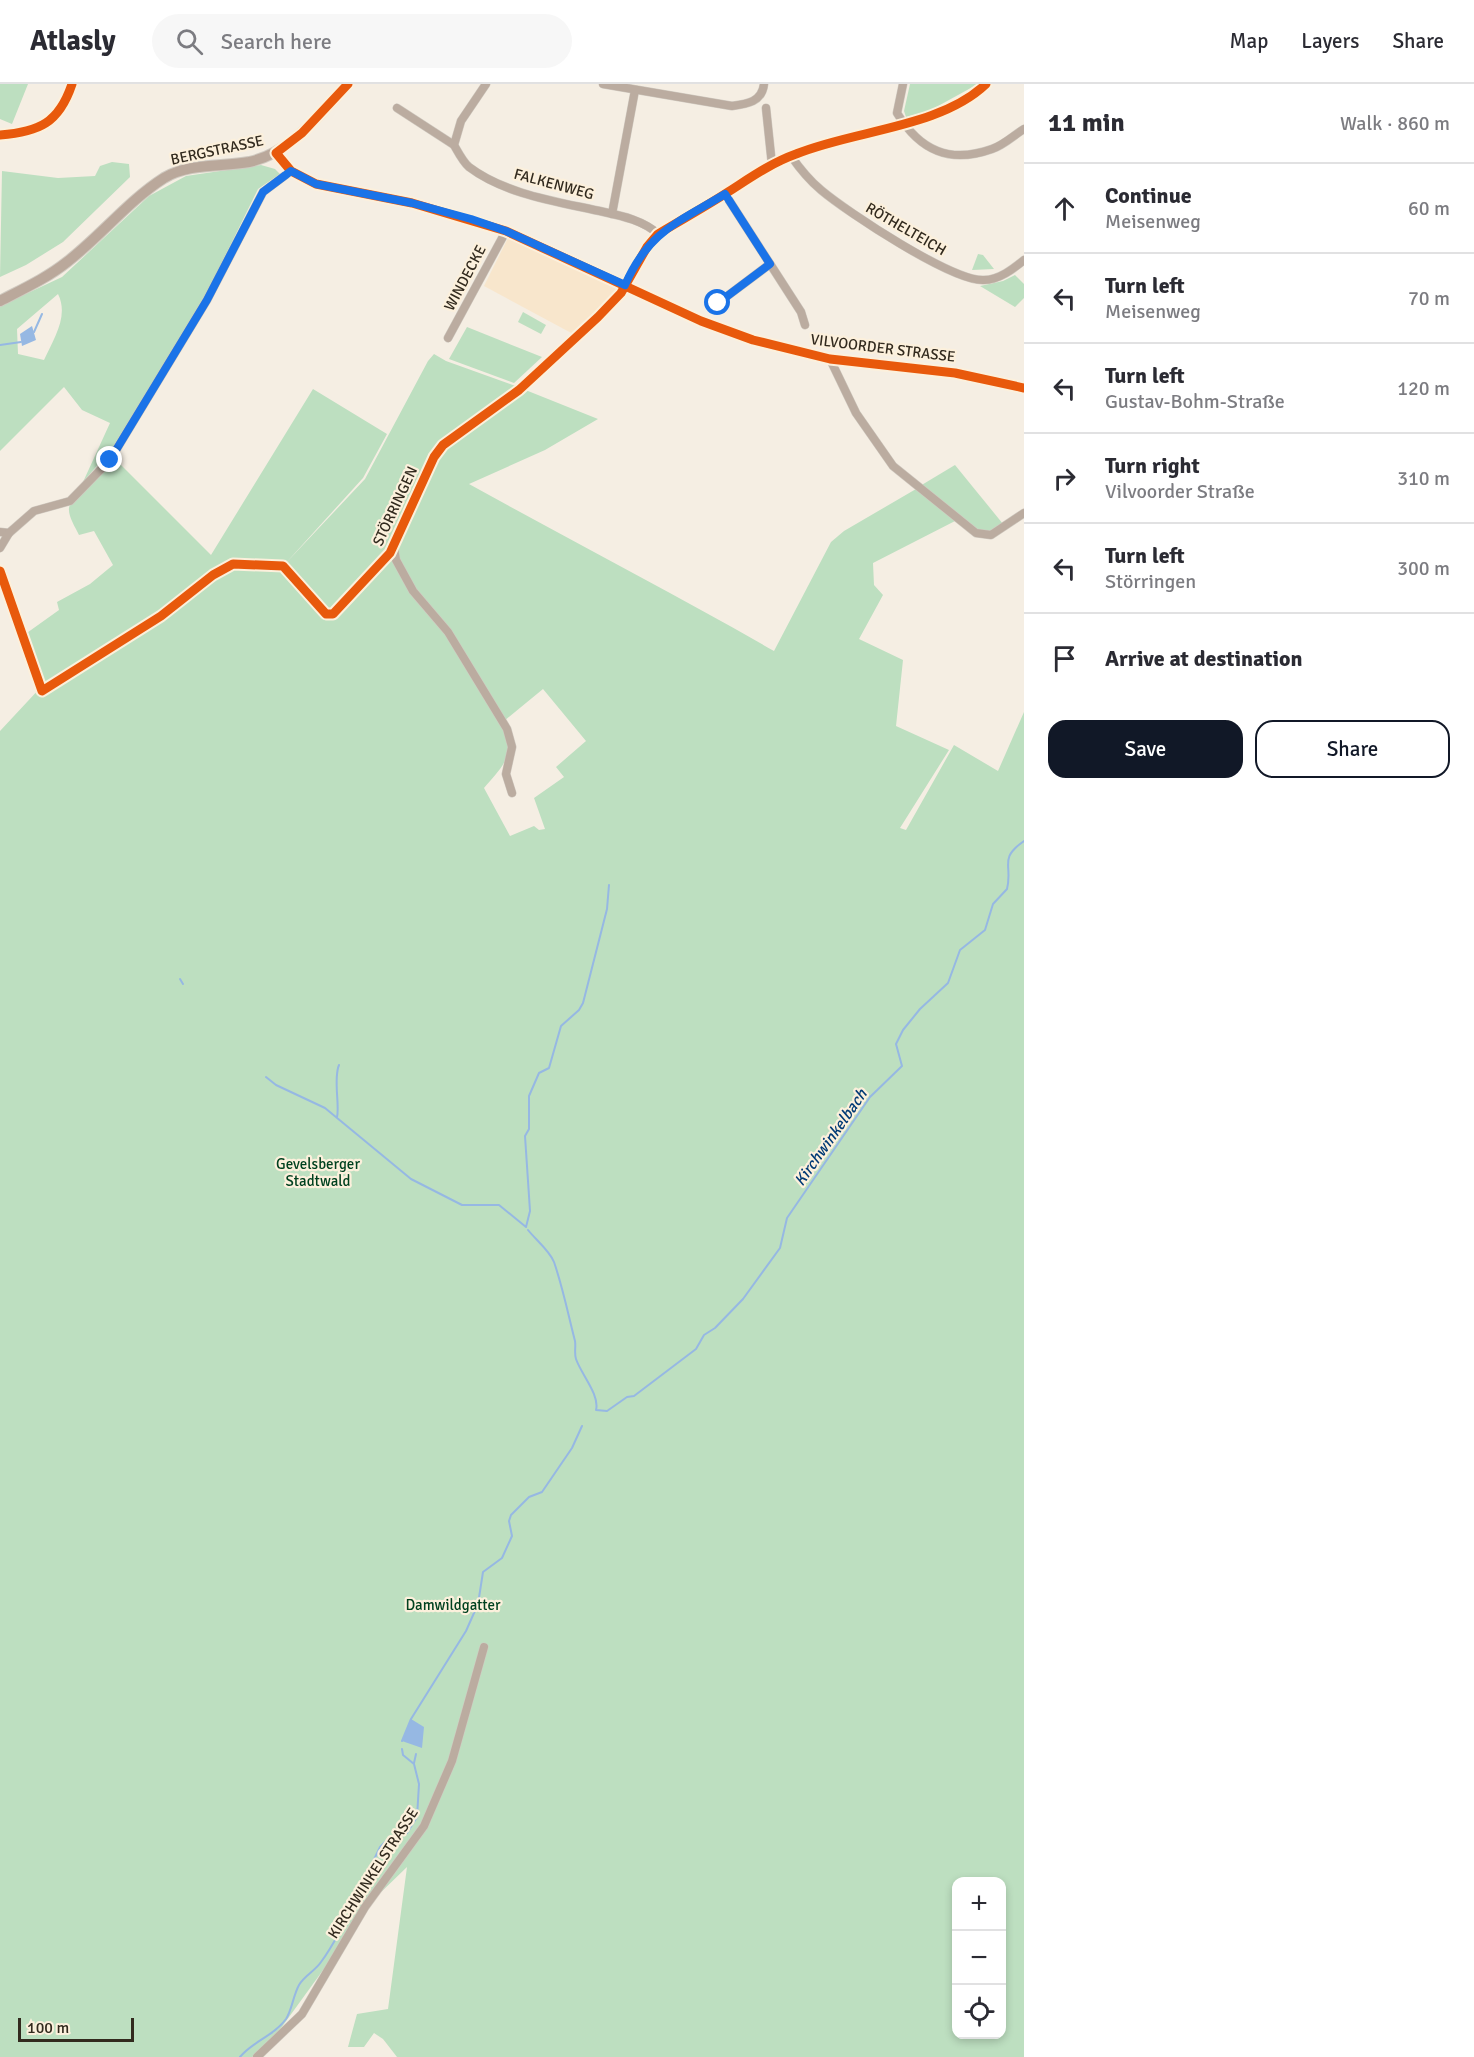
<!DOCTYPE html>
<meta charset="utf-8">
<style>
body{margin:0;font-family:Signika,sans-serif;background:#f7f7f7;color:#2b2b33}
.controls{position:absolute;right:18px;bottom:18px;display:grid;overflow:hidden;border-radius:12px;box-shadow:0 3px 9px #0003}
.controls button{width:54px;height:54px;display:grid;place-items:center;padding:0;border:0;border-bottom:2px solid #e1e1e2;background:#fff;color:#2b2b33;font:30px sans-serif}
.scale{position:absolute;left:18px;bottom:15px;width:116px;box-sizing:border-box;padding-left:6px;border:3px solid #322a1e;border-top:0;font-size:16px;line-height:21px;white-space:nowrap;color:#322a1e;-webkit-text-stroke:4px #fcf0dc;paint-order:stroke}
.stop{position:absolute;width:18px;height:18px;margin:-14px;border:4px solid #1a73e8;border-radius:50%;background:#fff}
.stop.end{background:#1a73e8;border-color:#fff;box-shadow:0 2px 6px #0008}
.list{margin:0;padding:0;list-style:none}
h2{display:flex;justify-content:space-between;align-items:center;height:78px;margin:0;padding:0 24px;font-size:26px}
h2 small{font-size:20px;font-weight:400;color:#7c7c81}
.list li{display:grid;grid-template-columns:39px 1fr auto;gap:18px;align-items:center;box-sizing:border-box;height:90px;padding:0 24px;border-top:2px solid #e1e1e2}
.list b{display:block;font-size:22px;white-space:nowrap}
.list p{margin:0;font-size:20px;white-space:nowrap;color:#7c7c81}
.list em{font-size:20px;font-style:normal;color:#7c7c81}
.actions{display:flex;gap:12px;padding:18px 24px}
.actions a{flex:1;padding:14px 0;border:2px solid #111827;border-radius:18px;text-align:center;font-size:21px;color:#111827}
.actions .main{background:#111827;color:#fff}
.icon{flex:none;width:33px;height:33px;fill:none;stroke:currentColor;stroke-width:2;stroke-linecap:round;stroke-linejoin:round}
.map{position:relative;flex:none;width:1024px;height:1973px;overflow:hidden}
header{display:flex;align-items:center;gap:36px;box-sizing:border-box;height:84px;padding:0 30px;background:#fff;border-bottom:2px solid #e1e1e2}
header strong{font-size:28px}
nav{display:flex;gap:33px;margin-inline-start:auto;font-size:21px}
.search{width:420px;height:54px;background:#f7f7f7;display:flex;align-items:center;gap:15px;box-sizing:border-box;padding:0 21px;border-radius:33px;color:#7c7c81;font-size:22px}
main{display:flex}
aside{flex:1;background:#fff}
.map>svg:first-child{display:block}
.built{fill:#f8e6cc}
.green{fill:#bddfc0;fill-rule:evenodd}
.water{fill:#96b8e3}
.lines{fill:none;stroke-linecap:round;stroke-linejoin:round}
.stream{stroke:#96b8e3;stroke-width:2}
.street-casing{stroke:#d0cac1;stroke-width:9}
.secondary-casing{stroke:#d0cac1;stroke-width:12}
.street{stroke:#bbaca0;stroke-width:8}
.secondary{stroke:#baa89b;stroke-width:10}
.cycleway-casing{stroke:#fcf0dc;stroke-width:13}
.cycleway{stroke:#e8590c;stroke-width:9}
.route{stroke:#1a73e8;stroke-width:8}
.labels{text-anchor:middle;stroke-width:4.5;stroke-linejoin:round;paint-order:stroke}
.street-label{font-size:15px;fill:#322a1e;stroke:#fcf0dc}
.park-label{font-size:15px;fill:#00411f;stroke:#fcf0dc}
.water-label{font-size:16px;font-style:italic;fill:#013a75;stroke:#fcf0dc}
</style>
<header>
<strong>Atlasly</strong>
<div class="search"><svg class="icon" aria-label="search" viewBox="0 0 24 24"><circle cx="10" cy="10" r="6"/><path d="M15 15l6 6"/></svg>Search here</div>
<nav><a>Map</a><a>Layers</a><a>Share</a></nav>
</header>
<main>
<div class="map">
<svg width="1024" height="1973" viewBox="0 0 1024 1973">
<rect width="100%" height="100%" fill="#f5eee3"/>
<!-- built -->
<polygon class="built" points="508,154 619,204 575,251 484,202"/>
<!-- green -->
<g class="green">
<polygon points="0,0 28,0 12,40 0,35"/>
<polygon points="910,0 978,0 929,27 906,33 904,27"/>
<polygon points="112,78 129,80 130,93 63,158 26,181 0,193 2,87 58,94 95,92 100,82"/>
<path d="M261 81 275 85 280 90 258 105 204 215 113 363 83 398 110 339 82 326 64 303 0 367V222L62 193 149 112 186 92ZM58 210C69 232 54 254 44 276L18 270 17 245Z"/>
<polygon points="978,170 983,171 994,185 972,186"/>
<polygon points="1015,191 1024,200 1024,214 1015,223 980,202 1003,197"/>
<polygon points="523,228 546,241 541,250 518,238"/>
<polygon points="467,243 542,273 514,299 449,275"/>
<path d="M434 270 446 277 521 304 441 360 433 372 393 462 366 495 393 467C399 501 426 520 445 547 467 579 485 613 505 646 516 672 500 685 484 704L510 752 534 742 539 746 545 745 534 714 564 693 556 683 586 657 543 605 504 637C484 607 467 575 448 546 429 518 401 500 397 464L435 373 443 361 523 305 598 335 545 366 469 400C570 456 673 509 774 567L831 458 844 447 916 405 957 436 873 479 874 501 883 511 859 555 903 576 896 642 949 666 900 744 906 746 954 661 998 687 1024 628V1973H397L383 1955 374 1949 364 1963H348L357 1930 388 1925 407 1783 376 1813 276 1951 252 1973H0V647L41 603 24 551 59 526 57 518 90 500 113 481 94 447 79 451C75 443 68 432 69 424 69 415 105 385 113 373L211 471 313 305 387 350 363 394 285 480 365 395 428 277ZM956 1798H1002V1950H956Z"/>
<polygon points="955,381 1003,440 990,450 981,449 920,402"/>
</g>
<!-- water -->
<g class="water">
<polygon points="32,242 36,256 22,262 20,250"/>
<polygon points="411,1635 424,1643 422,1664 402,1657"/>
</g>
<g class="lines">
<!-- stream -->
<g class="stream">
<polyline points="34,248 42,230"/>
<polyline points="0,261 21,258"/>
<polyline points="180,895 183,900"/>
<polyline points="266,993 276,1001 325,1024 411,1095 462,1121 499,1121 526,1143 530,1127 525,1052 529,1045 529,1012 539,989 549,984 561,942 579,926 583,919 607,825 609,801"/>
<path d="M337 1033C340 1021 333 995 339 981"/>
<path d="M528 1146C535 1155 550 1167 554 1178 563 1204 568 1230 575 1257 576 1263 574 1269 576 1275 581 1290 600 1311 596 1326L607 1327 627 1313 634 1312 696 1265 704 1251 715 1244 743 1215 780 1164 787 1134 870 1013 902 982 896 960 903 946 920 925 948 899 960 866 985 846 993 820 1007 805C1013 781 998 775 1024 757"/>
<polyline points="402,1657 411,1635 466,1547 478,1520 483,1488 502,1474 512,1452 509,1437 511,1431 529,1413 542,1408 572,1364 582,1342"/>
<polyline points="414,1679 416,1670"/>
<path d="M240 1973C253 1957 274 1952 286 1935 292 1926 293 1912 299 1901 304 1892 315 1887 321 1878 339 1854 348 1826 369 1805L368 1788 380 1763 387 1756 407 1749 417 1733 419 1700 414 1680 403 1671 402 1665"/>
</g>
<!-- street casing -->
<g class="street-casing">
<g id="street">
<path d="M486 0 461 37 454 61C458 68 463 78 469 83 506 111 560 118 604 128 623 132 644 137 658 150"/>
<path d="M603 0 732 22C747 20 762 18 764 0"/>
<path d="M903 0 897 29C920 67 950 80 992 65 1004 61 1014 51 1024 45"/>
<polyline points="397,24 454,61"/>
<polyline points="766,24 772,81"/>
<polyline points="46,41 66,18 72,0"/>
<polyline points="276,69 291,87 316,100 412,119 506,147 701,237 753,256 830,275 955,289 1024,304"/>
<path d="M791 72C800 85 809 96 821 106 847 128 953 198 984 196 999 196 1013 185 1024 176"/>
<polyline points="725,110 801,228 805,241"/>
<polyline points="612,130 635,6"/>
<polyline points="718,219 770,180"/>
<polyline points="448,254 506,147"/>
<polyline points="830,275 856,329 893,382 976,449 991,451 1024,429"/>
<polyline points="0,448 9,449"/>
<polyline points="394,463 396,476 413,507 448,548 507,645 512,663 506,690 512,709"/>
<polyline points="0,464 9,449 34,427 70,417 110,376 207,216 263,108 291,87"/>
<path d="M0 487 42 607 161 532 213 491 233 480 283 482 326 530H333L390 469 434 373 443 361 519 306 598 233 621 209 647 163 658 150C681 136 705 123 728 108 750 94 771 79 796 70 854 46 940 44 986 0"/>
<polyline points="257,1973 302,1930 365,1823 424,1742 452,1677 484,1563"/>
</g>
</g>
<!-- secondary casing -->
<g class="secondary-casing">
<path id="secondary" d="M0 217C23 205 47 194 67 178 101 152 128 117 164 94 189 79 221 83 249 78 292 69 319 30 348 0"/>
</g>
<!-- street -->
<use href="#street" class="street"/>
<!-- secondary -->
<use href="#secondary" class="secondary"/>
<!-- cycleway casing -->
<g class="cycleway-casing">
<g id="cycleway">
<polyline points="348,0 302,49 276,69 291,87 316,100 412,119 506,147 701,237 753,256 830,275 955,289 1024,304"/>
<path d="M0 51C39 48 59 39 72 0"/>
<path d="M0 487 42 607 161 532 213 491 233 480 283 482 326 530H333L390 469 434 373 443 361 519 306 598 233 621 209 647 163 658 150C681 136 705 123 728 108 750 94 771 79 796 70 854 46 940 44 986 0"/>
</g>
</g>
<!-- cycleway -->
<use href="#cycleway" class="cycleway"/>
</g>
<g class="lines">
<!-- route -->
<path class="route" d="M110 376 207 216 263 108 291 87 316 100 412 119 471 135 506 147 625 201C649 147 677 139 725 110L770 180 718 219"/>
</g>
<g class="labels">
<!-- street labels -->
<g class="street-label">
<text transform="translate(217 66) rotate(-12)" y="5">BERGSTRASSE</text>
<text transform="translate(554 100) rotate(15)" y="5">FALKENWEG</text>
<text transform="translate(906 145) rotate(30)" y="5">RÖTHELTEICH</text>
<text transform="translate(465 194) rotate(-62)" y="5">WINDECKE</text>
<text transform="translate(883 264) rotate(7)" y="5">VILVOORDER STRASSE</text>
<text transform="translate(395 422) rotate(-65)" y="5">STÖRRINGEN</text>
<text transform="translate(373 1789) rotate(-57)" y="5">KIRCHWINKELSTRASSE</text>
</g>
<!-- park labels -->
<g class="park-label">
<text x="318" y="1085">Gevelsberger<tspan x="318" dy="17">Stadtwald</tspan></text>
<text x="453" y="1526">Damwildgatter</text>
</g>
<!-- water labels -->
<g class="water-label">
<text transform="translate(830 1053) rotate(-55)" y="6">Kirchwinkelbach</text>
</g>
</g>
</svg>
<div class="controls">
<button>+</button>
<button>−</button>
<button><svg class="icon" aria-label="locate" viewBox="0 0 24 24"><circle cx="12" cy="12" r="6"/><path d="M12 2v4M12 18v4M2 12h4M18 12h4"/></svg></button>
</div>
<div class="scale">100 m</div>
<div class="stop" style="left:718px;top:219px"></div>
<div class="stop end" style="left:110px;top:376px"></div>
</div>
<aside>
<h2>11 min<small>Walk · 860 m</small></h2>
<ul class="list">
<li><svg class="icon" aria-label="ahead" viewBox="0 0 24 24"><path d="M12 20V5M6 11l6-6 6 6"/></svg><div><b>Continue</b><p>Meisenweg</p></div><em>60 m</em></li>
<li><svg class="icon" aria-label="left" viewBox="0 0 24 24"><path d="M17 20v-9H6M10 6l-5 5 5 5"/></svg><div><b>Turn left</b><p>Meisenweg</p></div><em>70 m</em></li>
<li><svg class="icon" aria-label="left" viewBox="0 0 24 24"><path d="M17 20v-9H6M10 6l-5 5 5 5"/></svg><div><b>Turn left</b><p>Gustav-Bohm-Straße</p></div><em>120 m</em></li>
<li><svg class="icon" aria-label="right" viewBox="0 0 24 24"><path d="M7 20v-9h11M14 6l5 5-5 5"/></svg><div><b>Turn right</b><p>Vilvoorder Straße</p></div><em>310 m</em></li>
<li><svg class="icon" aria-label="left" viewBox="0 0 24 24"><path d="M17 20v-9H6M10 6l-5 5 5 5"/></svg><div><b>Turn left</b><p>Störringen</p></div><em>300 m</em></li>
<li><svg class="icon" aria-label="arrive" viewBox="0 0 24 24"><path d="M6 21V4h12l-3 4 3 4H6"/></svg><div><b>Arrive at destination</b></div></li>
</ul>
<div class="actions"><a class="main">Save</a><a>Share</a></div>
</aside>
</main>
